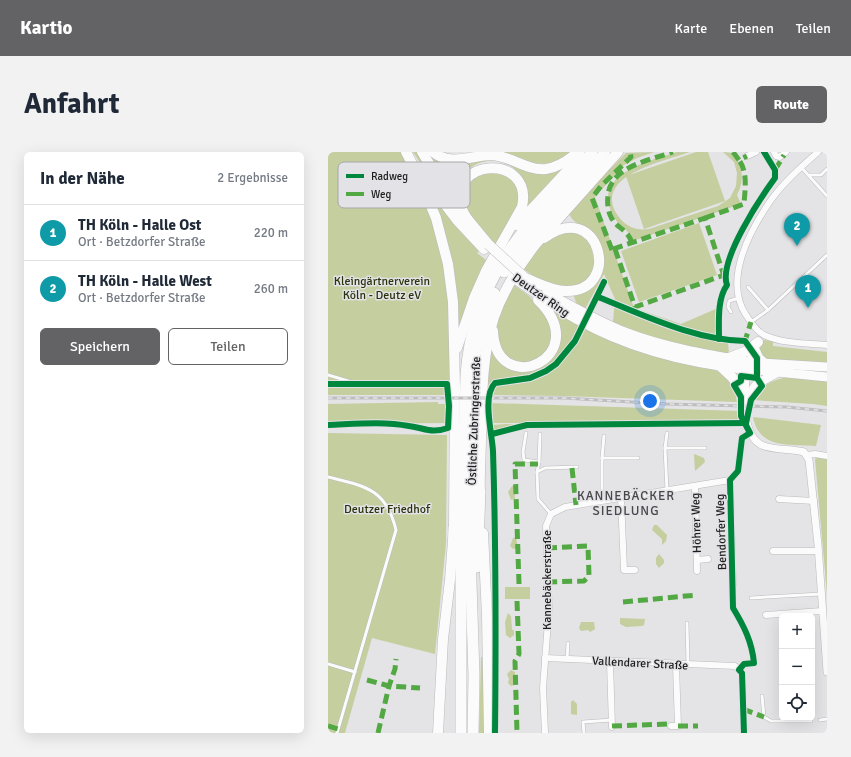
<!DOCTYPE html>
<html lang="de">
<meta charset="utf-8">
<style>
body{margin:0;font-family:Signika,sans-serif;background:#f2f2f3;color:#1f2937}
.controls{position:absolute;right:12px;bottom:12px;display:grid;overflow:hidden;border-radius:6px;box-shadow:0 4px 16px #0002}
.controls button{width:36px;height:36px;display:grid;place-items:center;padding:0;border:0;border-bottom:1px solid #e0e1e3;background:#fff;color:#1f2937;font:20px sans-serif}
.you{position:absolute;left:322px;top:249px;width:14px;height:14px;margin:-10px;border:3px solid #fff;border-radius:50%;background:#1a73e8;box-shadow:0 0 0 6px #1a73e833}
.badge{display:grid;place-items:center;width:26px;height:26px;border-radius:50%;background:#636264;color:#fff;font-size:13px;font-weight:700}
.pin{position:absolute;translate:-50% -33px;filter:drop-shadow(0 1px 2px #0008)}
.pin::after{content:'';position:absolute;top:21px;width:14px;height:12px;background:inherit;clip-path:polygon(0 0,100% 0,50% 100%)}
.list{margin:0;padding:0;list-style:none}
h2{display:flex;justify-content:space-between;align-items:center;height:52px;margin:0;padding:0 16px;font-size:17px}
h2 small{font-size:13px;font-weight:400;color:#747a83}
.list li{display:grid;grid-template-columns:26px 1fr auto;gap:12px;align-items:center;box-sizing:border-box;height:56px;padding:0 16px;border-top:1px solid #e0e1e3}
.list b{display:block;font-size:15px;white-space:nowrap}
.list p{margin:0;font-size:13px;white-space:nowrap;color:#747a83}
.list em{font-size:13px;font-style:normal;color:#747a83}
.actions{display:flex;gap:8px;padding:12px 16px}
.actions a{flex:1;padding:9px 0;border:1px solid #636264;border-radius:6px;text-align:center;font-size:14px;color:#636264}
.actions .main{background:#636264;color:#fff}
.icon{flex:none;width:22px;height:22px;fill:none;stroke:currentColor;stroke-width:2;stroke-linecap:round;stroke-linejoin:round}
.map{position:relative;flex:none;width:499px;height:581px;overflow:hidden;border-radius:6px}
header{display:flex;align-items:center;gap:24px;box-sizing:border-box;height:56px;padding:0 20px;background:#636264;color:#fff}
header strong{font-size:19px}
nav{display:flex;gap:22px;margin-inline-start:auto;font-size:14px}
.intro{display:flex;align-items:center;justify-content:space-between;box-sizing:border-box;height:96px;padding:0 24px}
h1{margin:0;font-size:28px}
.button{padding:10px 18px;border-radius:6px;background:#636264;color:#fff;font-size:14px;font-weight:700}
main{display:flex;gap:24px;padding:0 24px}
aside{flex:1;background:#fff;border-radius:6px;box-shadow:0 4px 16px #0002}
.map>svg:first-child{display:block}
.green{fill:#c4ce9f}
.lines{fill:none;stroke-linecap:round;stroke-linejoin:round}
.service-casing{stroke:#bbbbbc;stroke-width:4}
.minor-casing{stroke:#bbbbbc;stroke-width:7}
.tertiary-casing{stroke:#bbbbbc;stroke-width:8}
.primary-casing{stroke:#bbbbbc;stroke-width:10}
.trunk-casing{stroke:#bbbbbc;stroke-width:11}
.motorway-casing{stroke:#bbbbbc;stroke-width:12}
.service{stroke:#fbfbfb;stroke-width:3}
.minor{stroke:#fbfbfb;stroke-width:6}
.tertiary{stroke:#fbfbfb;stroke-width:7}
.primary{stroke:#fbfbfb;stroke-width:9}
.trunk{stroke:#fbfbfb;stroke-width:10}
.motorway{stroke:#fbfbfb;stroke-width:11}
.rail-casing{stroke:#bebebf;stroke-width:3}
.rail{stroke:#e3e2e6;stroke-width:1.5;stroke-dasharray:4.5;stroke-linecap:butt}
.trunk-bridge-casing{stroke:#bbbbbc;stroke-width:11;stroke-linecap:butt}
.trunk-bridge{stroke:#fbfbfb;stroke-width:10}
.quiet{stroke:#52a943;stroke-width:5;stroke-dasharray:10 5;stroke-linecap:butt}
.cycleway-casing{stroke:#e3e2e6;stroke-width:8}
.cycleway{stroke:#00873e;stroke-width:6}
.labels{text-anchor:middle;stroke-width:3;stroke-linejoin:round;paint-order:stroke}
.park-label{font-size:12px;fill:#2a320b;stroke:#e3e2e6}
.street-label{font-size:12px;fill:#1d1d1e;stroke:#e3e2e6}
.neighbourhood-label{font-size:13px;letter-spacing:1px;fill:#48484b;stroke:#e3e2e6}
.key{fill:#e3e2e6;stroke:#a8a7aa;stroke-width:1}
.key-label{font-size:11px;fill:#1d1d1e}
</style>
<header>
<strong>Kartio</strong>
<nav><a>Karte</a><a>Ebenen</a><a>Teilen</a></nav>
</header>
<div class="intro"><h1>Anfahrt</h1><a class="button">Route</a></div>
<main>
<aside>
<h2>In der Nähe<small>2 Ergebnisse</small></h2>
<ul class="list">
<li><span class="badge" style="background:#0f9aa8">1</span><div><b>TH Köln - Halle Ost</b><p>Ort · Betzdorfer Straße</p></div><em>220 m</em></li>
<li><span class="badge" style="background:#0f9aa8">2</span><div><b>TH Köln - Halle West</b><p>Ort · Betzdorfer Straße</p></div><em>260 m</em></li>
</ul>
<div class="actions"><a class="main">Speichern</a><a>Teilen</a></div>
</aside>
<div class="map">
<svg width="499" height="581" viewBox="0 0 499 581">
<rect width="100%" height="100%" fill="#e4e3e5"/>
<!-- green -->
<g class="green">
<polygon points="0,0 75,0 97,43 120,126 123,228 0,230"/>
<polygon points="85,0 89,0 127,57 105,30"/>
<path d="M99 0 107 6H160L190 14H238L198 57C196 47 196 29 190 21 177 3 147 6 135 23 131 29 131 39 129 47Z"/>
<path d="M172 0H247C219 20 201 11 172 0Z"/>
<path d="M326 0 309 6 296 13 267 45 306 156 353 172 390 156 388 184 400 190 401 202C361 196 322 187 285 170L287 147 276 122 257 157 249 153 245 142C251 140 261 138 265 133 280 117 278 93 262 78 253 70 248 75 241 62L260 39 298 1Z"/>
<path d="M349 0H362C337 9 261 24 291 65 298 75 309 79 321 77L390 54 402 46 408 34 409 21 406 10 395 0 404 1C415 13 417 28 409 43L413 52 305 89C299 74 291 76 285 63 263 21 322 9 349 0Z"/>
<polygon points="368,0 380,0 397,49 316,77 298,24"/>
<polygon points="174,17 191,37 189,60 168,93 161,85 159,86 139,60 135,43 141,26"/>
<polygon points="101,35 151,99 149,101 158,108 143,143 131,179"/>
<polygon points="371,71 389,123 311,150 293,99"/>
<path d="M245 79 263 90 267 116C264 120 260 128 255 131 239 141 218 131 203 125L204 123 194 116 218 86Z"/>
<polygon points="185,132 201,144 221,165 225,187 214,207 192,212 176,204 168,178 169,170"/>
<path d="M227 159 253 173 240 196 242 198 256 174 395 221 406 235 409 250 235 244 164 243 165 230 162 232 161 239H157L162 190 165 196 199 219C233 212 236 187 227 159Z"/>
<polygon points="435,188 445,189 445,194 499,200 499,211 438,207 431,199"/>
<path d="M460 225 499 229V254L485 252 424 248C433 234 443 228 460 225Z"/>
<polygon points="114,233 118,233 120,243 0,243 0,234"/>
<polygon points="110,250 110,252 121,252 119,271 0,272 0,252"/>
<polygon points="161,251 412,259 412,268 336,268 283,271 163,271"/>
<path d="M425 265 493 273 488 294C461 292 431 297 425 265Z"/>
<polygon points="179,272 189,273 165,281 164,273"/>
<polygon points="0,281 119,283 118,391 107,502 44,486 17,581 0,581"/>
<polygon points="366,302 376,306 377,310 367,319"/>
<polygon points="489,305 499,307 499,442 487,307"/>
<polygon points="184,334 186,334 187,347 183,348 180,340"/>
<polygon points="326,373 329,373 339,383 338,389 334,393 334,387 324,378"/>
<polygon points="188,385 190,396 185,397 182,394 185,386"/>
<polygon points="331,402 336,408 336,411 331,416 328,412 328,406"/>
<rect x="177" y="435" width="25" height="12"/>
<polygon points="180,461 183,464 184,477 186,479 186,483 182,486 178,483 177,470"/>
<polygon points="292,466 317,467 316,473 314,474 298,475 292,472"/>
<polygon points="253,470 266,470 267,477 262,480 260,478 253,479 251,476"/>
<polygon points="153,505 155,505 156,581 151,581"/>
<polygon points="183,518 187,520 187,533 183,534 180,531 181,527 179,522"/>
<polygon points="245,548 249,552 249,563 243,562 243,550"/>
</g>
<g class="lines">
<!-- service casing -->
<g class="service-casing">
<g id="service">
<polyline points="473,15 499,44"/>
<polyline points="482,23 493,23 499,17"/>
<polyline points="420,135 440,158"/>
<polyline points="403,160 400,155 401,149 411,146"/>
<polyline points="423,170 440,158 499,103"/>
<polyline points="0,223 30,232"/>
<polyline points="198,281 195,300 196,308 211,310 209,320"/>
<polyline points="337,296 339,281"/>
<polyline points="274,306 276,284"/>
<polyline points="211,310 212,282"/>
<path d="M0 325C36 334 58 336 68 378L9 581"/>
<polyline points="339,339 337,296 377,296"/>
<polyline points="274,349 274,306 310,306"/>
<polyline points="223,362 210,347 209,320 217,316 249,315"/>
<polyline points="423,446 493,442"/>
<polyline points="359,471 360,513"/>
<polyline points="239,507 240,491"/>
<polyline points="0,512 27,520"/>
<polyline points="434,544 436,565 443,569 483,569"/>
<polyline points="492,568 499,567"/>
<polyline points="256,581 255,570 284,568"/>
</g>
</g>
<!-- minor casing -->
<g class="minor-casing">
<g id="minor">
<polyline points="446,0 448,4 452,5 458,0"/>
<path d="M490 0C473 15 456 30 443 48 422 78 395 128 418 163 423 170 428 179 436 183 455 192 479 191 499 193"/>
<polyline points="419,4 428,0"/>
<polyline points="428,196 432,205 439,211"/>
<polyline points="419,212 428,194"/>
<polyline points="479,303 487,302 499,304"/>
<polyline points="402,328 405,433"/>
<polyline points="367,334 369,419"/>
<polyline points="293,346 296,418 307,418"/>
<polyline points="451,347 486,349"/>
<polyline points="445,399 490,399"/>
<polyline points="369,408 380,407"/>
<polyline points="438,463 494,459"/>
<polyline points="217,506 407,514 414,521 416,581"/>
<polyline points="282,510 284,575"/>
<polyline points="343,574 350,574 348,513"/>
<polyline points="217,581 215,536 221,456 218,374 223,362 237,355 402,328 410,319 414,286 422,281"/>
</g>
</g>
<!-- tertiary casing -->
<g class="tertiary-casing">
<path id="tertiary" d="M418 217C418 238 411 285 436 294 448 298 463 297 476 300L481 308 490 393 499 520"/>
</g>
<!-- primary casing -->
<g class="primary-casing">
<g id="primary">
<polyline points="420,210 499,215"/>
<polyline points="418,217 499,225"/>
<polyline points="418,246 429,232 448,221"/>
</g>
</g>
<!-- trunk casing -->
<g class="trunk-casing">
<g id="trunk">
<polyline points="78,0 91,25 108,66 120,112 125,150 127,235 126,375 122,428 115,487 110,581"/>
<polyline points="94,0 122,46 160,92"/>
<path d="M105 0C123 15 144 3 164 3 183 4 199 19 218 17 231 15 241 8 250 0"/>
<polyline points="271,7 277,0"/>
<polyline points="93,21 129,68 156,97"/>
<polyline points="189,73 253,4"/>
<path d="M197 126C210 131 224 139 238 139 295 140 272 45 216 86"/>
<path d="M189 128C209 142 228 156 249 167 300 196 361 211 418 217"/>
<path d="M219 141C244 155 270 170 298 181 337 196 379 203 420 210"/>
<path d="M165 179C168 249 268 205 210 148"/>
<path d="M129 196 146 146 158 119 194 55C206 0 117 6 134 57 135 61 139 66 141 70"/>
<polyline points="401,206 421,198 430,190"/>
<polyline points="391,213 404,225 418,246"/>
<path d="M152 347C151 326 153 304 153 283 154 244 154 203 166 165 175 139 191 114 207 93L290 0"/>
<polyline points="155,381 159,464 161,581"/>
</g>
</g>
<!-- motorway casing -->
<g class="motorway-casing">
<g id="motorway">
<polyline points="176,120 201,85 271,7"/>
<polyline points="126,375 126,397"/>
<polyline points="149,415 152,339"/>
<path d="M133 581V401L138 223C145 125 200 70 264 1"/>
<polyline points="145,581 146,524 142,400 147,203 157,162 166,141"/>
</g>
</g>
<!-- service -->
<use href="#service" class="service"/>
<!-- minor -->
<use href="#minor" class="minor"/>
<!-- tertiary -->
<use href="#tertiary" class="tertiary"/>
<!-- primary -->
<use href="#primary" class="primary"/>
<!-- trunk -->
<use href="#trunk" class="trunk"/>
<!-- motorway -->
<use href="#motorway" class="motorway"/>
<!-- rail casing -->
<g class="rail-casing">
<polyline id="rail" points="0,246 236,246 338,252 459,255 499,259"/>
</g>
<!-- rail -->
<use href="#rail" class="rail"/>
<!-- trunk-bridge casing -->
<g class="trunk-bridge-casing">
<polyline id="trunk-bridge" points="160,92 197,126"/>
</g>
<!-- trunk-bridge -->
<use href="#trunk-bridge" class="trunk-bridge"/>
<!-- quiet -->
<g class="quiet">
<polyline points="405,0 411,8 419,4"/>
<polyline points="447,18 456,3"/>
<path d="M377 66 416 52C417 37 420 21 411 8"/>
<path d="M304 91C299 76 290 78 283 65 280 59 279 51 280 44 282 14 323 8 345 0"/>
<polyline points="285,97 377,66 396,124"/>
<polyline points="287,97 307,155 396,123"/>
<polyline points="284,98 264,46 273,34 303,5 302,0"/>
<polyline points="418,191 417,189 423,170"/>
<polyline points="244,316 248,353"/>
<polyline points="219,396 260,394 261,424 256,429 220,430"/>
<polyline points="191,432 187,312 210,312"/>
<polyline points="189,449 191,502 187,509 189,581"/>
<polyline points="295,450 369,443"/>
<polyline points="39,528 61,534 92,536"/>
<polyline points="415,557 436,565"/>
<polyline points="0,574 10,577"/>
<polyline points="284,574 341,572 343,574"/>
<polyline points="350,574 370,574"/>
<polyline points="50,581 61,534 67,517 68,507"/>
</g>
<!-- cycleway casing -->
<g class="cycleway-casing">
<g id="cycleway">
<path d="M270 145C316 163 366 188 417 189L429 206V226L434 234 423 248 418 271"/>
<path d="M391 187C391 170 389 147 399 133 390 109 433 45 447 26V18L436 0"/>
<path d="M0 232H119L121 254 120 276C103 282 97 276 81 274 55 269 26 272 0 273"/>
<polyline points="164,282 199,273 418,271"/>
<path d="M167 581C168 487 168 393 165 299 164 281 154 244 167 231L202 226 218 219 228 212 247 189 276 130"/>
<path d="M416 581 414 521 411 518 416 512 426 511C424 490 416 474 405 456L402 328 410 319 414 286 422 281 413 264V245L406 233 413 229V224L429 226"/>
</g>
</g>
<!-- cycleway -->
<use href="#cycleway" class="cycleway"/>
</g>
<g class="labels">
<!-- park labels -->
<g class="park-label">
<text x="54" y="133">Kleingärtnerverein<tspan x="54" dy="14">Köln - Deutz eV</tspan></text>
<text x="59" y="361">Deutzer Friedhof</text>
</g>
<!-- street labels -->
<g class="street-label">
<text transform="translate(213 143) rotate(35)" y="4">Deutzer Ring</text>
<text transform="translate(146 269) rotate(-88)" y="4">Östliche Zubringerstraße</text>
<text transform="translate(368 371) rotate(-92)" y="4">Höhrer Weg</text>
<text transform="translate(393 380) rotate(-92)" y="4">Bendorfer Weg</text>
<text transform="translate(219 428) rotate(-90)" y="4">Kannebäckerstraße</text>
<text transform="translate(312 511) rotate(3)" y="4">Vallendarer Straße</text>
</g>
<!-- neighbourhood labels -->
<g class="neighbourhood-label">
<text x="298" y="348">KANNEBÄCKER<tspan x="298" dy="15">SIEDLUNG</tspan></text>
</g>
</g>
<!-- legend -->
<rect x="10" y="10" width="132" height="46" rx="6" class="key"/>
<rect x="18" y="22" width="18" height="4" fill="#00873e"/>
<rect x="18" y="40" width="18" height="4" fill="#52a943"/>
<g class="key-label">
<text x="43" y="28">Radweg</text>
<text x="43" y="46">Weg</text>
</g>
</svg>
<div class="controls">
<button>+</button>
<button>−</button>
<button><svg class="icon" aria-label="locate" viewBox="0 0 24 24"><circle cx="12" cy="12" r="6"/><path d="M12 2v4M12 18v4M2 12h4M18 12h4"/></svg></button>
</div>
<div class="you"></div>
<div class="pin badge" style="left:480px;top:156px;background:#0f9aa8">1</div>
<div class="pin badge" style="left:469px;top:94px;background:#0f9aa8">2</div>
</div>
</main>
